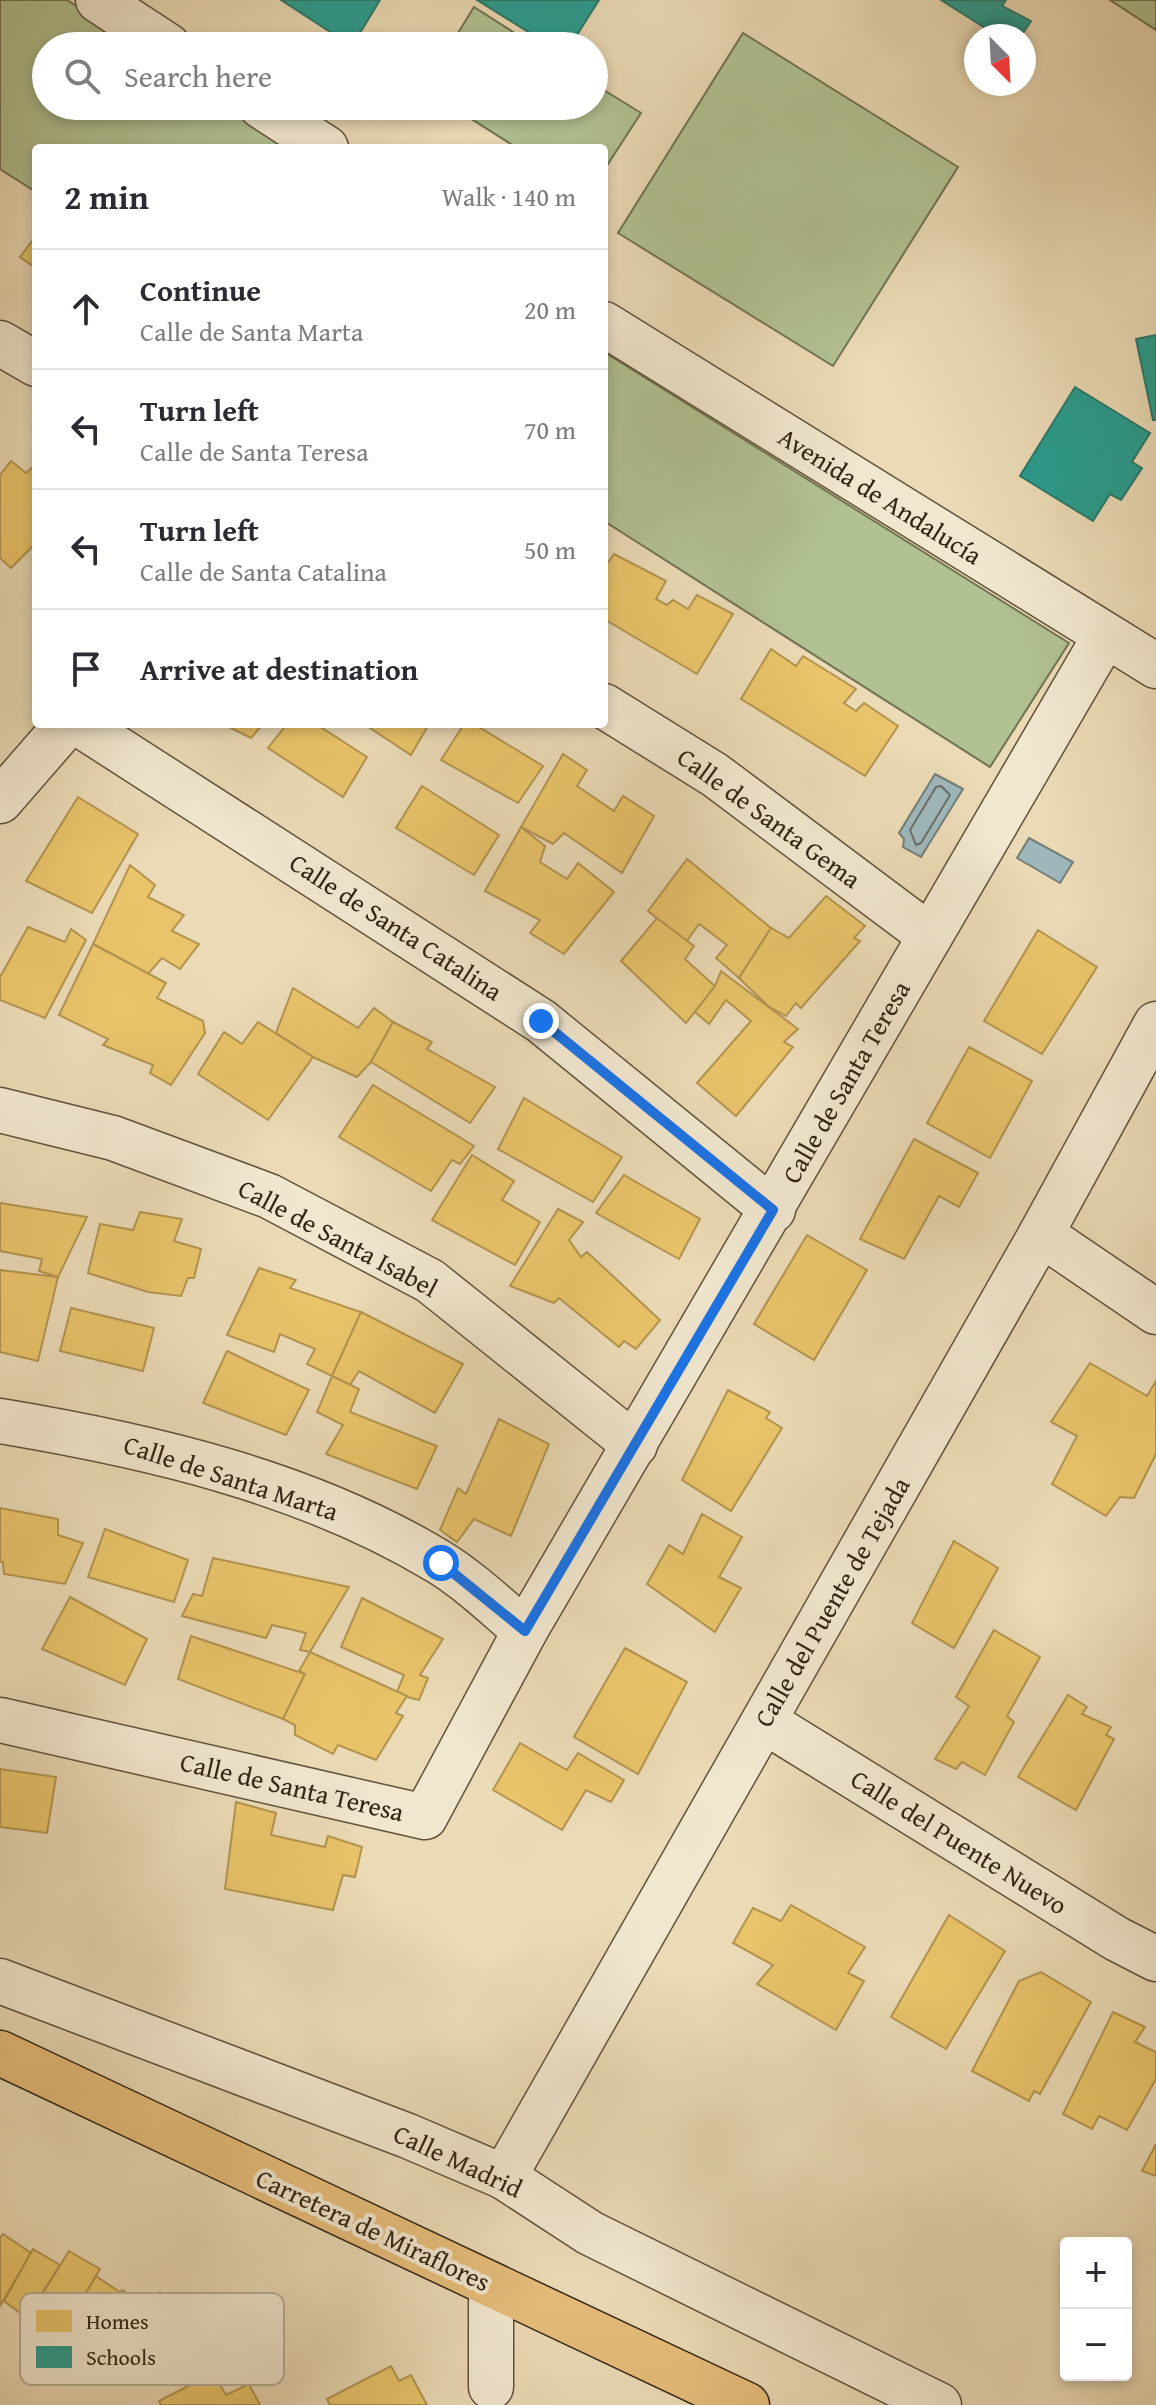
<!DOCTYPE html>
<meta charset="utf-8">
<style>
body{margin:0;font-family:"Gentium Book Plus",serif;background:#f2f2f3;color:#2b2b33}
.controls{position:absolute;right:24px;bottom:24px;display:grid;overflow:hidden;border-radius:8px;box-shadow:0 4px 12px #0003}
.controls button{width:72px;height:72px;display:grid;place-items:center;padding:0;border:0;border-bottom:2px solid #e1e1e2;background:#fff;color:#2b2b33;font:40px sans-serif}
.compass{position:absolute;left:964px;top:24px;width:72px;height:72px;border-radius:50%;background:#fff;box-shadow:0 4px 12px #0003;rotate:156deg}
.stop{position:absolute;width:24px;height:24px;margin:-18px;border:6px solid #1a73e8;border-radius:50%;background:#fff}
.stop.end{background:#1a73e8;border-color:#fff;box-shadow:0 2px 8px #0008}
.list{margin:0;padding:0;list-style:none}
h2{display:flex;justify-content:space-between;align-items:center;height:104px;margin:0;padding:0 32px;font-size:34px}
h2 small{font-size:26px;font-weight:400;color:#7c7c81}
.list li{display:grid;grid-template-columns:52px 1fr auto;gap:24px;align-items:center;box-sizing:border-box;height:120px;padding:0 32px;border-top:2px solid #e1e1e2}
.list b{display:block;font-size:30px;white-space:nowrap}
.list p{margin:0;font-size:26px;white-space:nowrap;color:#7c7c81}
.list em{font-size:26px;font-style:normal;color:#7c7c81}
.icon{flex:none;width:44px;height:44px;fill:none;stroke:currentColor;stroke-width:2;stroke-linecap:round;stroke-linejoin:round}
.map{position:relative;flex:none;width:1156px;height:2405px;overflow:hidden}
.search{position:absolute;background:#fff;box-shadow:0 4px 12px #0003;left:32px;top:32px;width:576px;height:88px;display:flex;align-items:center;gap:20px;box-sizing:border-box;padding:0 28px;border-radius:44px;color:#7c7c81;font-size:30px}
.panel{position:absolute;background:#fff;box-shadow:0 4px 12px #0003;left:32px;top:144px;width:576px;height:584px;border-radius:8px}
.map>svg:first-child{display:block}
.green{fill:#b1c192;stroke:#727353;stroke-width:2}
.water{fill:#9eb7ba;stroke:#737d78;stroke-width:2}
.homes{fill:#e9c46a;stroke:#b29450;stroke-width:2}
.schools{fill:#2a9d8f;stroke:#2c796a;stroke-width:2}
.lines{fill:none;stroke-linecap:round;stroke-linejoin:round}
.shore{stroke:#686e67;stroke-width:2}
.minor-casing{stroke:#60523c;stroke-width:47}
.major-casing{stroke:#322514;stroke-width:47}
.minor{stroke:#f1e7cf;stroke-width:44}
.major{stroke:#e5bd7a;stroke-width:44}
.route{stroke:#1a73e8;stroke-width:10}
.labels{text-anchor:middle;stroke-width:8;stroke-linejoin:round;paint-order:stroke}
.street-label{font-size:26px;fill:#322514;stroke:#f1e7cf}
.key{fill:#f1e7cf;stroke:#b8ad97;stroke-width:2}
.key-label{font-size:22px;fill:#322514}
</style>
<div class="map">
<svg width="1156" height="2405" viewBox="0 0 1156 2405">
<rect width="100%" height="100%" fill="#eadab5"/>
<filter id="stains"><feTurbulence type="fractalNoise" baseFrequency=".0025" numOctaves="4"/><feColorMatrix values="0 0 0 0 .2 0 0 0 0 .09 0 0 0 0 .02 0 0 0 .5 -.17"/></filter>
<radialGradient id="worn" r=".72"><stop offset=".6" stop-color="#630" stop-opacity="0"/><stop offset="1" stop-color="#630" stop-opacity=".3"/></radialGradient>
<!-- green -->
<g class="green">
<polygon points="0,0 67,0 139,46 46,46 46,106 232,106 298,148 36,148 36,192 0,169"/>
<polygon points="1110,0 1156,0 1156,30"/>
<polygon points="474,7 535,46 450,46"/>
<polygon points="743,33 958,167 833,366 618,233"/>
<polygon points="594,84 641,113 604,170 604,148 517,148 451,106 594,106"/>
<polygon points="604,352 1069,643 990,767 604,521"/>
</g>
<!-- water -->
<g class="water">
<polygon points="935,774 963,789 921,857 903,847 904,839 899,833"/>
<polygon points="1029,838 1073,862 1060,883 1017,858"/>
</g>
<!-- homes -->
<g class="homes">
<polygon points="36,236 36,268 20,257"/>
<polygon points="11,461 26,473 36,464 36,543 11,568 0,558 0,475"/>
<polygon points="614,554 666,581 656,599 667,605 673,600 688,609 697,595 733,614 697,674 604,619 604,568"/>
<polygon points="771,649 796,666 803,656 856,689 844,703 856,711 864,703 898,726 865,776 741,699"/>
<polygon points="223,724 263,724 251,738"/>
<polygon points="287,724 316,724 367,757 343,797 268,748"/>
<polygon points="364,724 429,724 411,755"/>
<polygon points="464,724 474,724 543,766 518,803 441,760"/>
<polygon points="563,754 587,770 577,786 614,811 623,796 654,816 622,873 564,833 553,844 521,827"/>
<polygon points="422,786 499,835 474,875 396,828"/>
<polygon points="78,797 138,834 92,913 26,881"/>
<polygon points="521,827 545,846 540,862 567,879 578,863 614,892 564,954 530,933 540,920 485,891"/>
<polygon points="687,859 771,928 739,978 716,958 727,945 699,924 686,942 648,911"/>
<polygon points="130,865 155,885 148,897 184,915 172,931 199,944 180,969 162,958 148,974 93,944"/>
<polygon points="826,896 865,926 854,938 860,941 801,1008 796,1003 786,1016 768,1006 739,978 771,928 789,938"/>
<polygon points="657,918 694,946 685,959 715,986 686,1023 621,961"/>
<polygon points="28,927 65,942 71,929 86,940 45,1018 0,1000 0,977"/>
<polygon points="1038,930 1097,967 1042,1054 984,1021"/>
<polygon points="93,944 166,983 157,998 203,1021 205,1033 171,1085 150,1073 153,1065 103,1045 108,1039 59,1015"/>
<polygon points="721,971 798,1029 784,1042 793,1047 736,1116 697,1083 751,1021 726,1000 709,1024 695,1012 715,986"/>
<polygon points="293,988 358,1028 374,1008 393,1022 371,1062 357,1077 313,1057 276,1033"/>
<polygon points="258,1022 313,1057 268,1120 198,1074 224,1032 242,1044"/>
<polygon points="393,1022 432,1042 427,1049 495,1087 470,1123 371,1062"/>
<polygon points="969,1047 1032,1081 990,1158 927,1123"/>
<polygon points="373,1085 474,1146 460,1164 452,1160 431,1191 339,1137"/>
<polygon points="524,1098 622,1157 593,1202 498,1149"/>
<polygon points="914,1139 978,1173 959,1207 939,1196 904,1259 860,1239"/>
<polygon points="472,1155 514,1181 502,1200 540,1222 515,1265 432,1220"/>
<polygon points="624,1175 700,1219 679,1259 596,1213"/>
<polygon points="0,1203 87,1217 58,1277 39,1271 42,1259 0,1251"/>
<polygon points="558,1209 583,1222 569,1240 581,1257 587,1252 660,1320 636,1349 624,1341 619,1347 559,1298 554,1303 510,1286"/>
<polygon points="140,1212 182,1219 174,1241 201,1249 194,1278 188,1278 181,1296 148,1292 88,1273 100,1224 133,1230"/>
<polygon points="807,1235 867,1270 814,1360 754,1324"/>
<polygon points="259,1268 296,1280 290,1288 361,1312 332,1376 307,1364 315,1349 280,1334 274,1352 227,1335"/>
<polygon points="0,1270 58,1277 38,1361 0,1352"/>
<polygon points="71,1308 154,1328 143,1371 60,1351"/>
<polygon points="361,1312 463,1364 435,1413 359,1371 350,1385 332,1376"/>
<polygon points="227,1351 309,1390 286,1435 203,1403"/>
<polygon points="1090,1363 1147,1396 1156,1381 1156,1454 1134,1498 1120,1497 1106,1516 1052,1484 1077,1436 1051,1422"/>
<polygon points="332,1376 359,1389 350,1412 437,1446 417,1489 326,1454 343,1425 317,1412"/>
<polygon points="728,1390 770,1412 766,1418 782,1428 731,1511 682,1480"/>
<polygon points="499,1419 549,1444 511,1536 474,1519 457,1542 440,1530 458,1488 466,1494"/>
<polygon points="0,1508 58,1519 58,1535 83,1543 65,1584 4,1574 3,1562 0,1562"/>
<polygon points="702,1514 742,1537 719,1577 741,1588 715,1632 647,1584 669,1545 683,1554"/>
<polygon points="105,1529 188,1560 174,1602 88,1577"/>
<polygon points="954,1541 998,1568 954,1648 912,1623"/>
<polygon points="213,1558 349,1587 310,1652 300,1650 306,1633 272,1625 266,1638 182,1616 193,1594 202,1596"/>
<polygon points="70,1597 147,1639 125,1685 42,1649"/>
<polygon points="362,1598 443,1639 420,1675 428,1678 419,1700 396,1694 404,1675 341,1647"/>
<polygon points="994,1630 1040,1657 1007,1716 1014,1722 985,1775 962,1762 956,1769 935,1759 969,1706 956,1697"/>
<polygon points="191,1636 305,1674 283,1719 178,1679"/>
<polygon points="625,1648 687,1682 638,1774 574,1737"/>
<polygon points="310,1652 407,1696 396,1713 403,1716 376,1760 338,1745 333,1754 295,1735 295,1725 283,1719 305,1674 299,1671"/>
<polygon points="1068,1695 1087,1707 1082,1714 1111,1727 1106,1735 1114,1739 1076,1810 1018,1777"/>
<polygon points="520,1743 567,1770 578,1753 624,1780 611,1802 586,1790 562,1830 493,1790"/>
<polygon points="0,1769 56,1777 47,1833 0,1827"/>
<polygon points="236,1802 276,1813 271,1835 325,1847 328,1836 362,1847 355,1877 343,1875 333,1910 225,1889"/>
<polygon points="791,1905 865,1947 848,1973 864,1981 836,2030 757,1984 773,1965 733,1943 753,1908 781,1921"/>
<polygon points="949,1915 1005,1951 946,2049 891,2017"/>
<polygon points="1041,1972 1091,2002 1040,2094 1034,2091 1029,2101 972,2071 1019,1981"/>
<polygon points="1113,2012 1145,2027 1135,2042 1156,2052 1156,2079 1127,2130 1099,2116 1092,2129 1063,2114"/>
<polygon points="1156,2144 1156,2176 1142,2171"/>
<polygon points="3,2234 31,2253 0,2306 0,2238"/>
<polygon points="33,2249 60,2265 27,2318 4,2301"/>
<polygon points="69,2251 100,2269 58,2340 27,2318"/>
<polygon points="96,2276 121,2293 90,2351 63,2332"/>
<polygon points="122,2290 151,2307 120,2363 92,2346"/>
<polygon points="160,2292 193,2315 148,2381 120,2363"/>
<polygon points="391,2366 399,2381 411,2375 427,2405 330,2405 327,2399"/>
<polygon points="213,2373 226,2395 249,2384 260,2405 161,2405 159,2401"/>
</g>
<!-- schools -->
<g class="schools">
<polygon points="281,0 380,0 352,46"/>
<polygon points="477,0 599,0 570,46 551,46"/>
<polygon points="941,0 1006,0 1002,6 1031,21 1021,36 998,36"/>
<polygon points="1156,335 1156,420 1153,420 1136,339"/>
<polygon points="1075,387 1150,433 1132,462 1142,468 1121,500 1110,494 1093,521 1020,476"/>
</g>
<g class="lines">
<!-- shore -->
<polygon class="shore" points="941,786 950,795 921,843 916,845 910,830 936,787"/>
<!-- minor casing -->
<g class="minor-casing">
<g id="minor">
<polyline points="98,0 168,46"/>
<polyline points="261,106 326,148"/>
<polyline points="604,324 1156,666"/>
<polyline points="0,343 36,364"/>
<polyline points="604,706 715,775 930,936"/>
<polyline points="79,724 541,1021 773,1210"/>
<polyline points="0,801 67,724"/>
<polyline points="0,1110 113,1138 269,1196 430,1281 635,1445"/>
<polyline points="1041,1234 1156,1312"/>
<path d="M0 1421C150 1446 307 1482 439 1562 470 1581 498 1608 525 1631"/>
<polyline points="0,1720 425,1817 525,1631 1105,636"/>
<polyline points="764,1721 1117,1939 1156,1959"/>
<polyline points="0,1981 408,2136 504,2177 590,2233 939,2405"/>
<polyline points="504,2177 1041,1234 1156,1024"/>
<polyline points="491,2387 491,2285"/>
</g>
</g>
<!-- major casing -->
<g class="major-casing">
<polyline id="major" points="0,2053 747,2405"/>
</g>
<!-- minor -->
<use href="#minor" class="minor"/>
<!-- major -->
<use href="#major" class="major"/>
</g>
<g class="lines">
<!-- route -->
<polyline class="route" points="441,1563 525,1631 773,1210 541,1021"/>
</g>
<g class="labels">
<!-- street labels -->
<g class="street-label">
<text transform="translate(880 496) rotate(32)" y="9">Avenida de Andalucía</text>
<text transform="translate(769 818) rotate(36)" y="9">Calle de Santa Gema</text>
<text transform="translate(396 927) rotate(33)" y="9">Calle de Santa Catalina</text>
<text transform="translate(846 1082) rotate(-60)" y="9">Calle de Santa Teresa</text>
<text transform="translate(338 1238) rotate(28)" y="9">Calle de Santa Isabel</text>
<text transform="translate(231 1478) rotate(18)" y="9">Calle de Santa Marta</text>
<text transform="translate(832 1602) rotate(-60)" y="9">Calle del Puente de Tejada</text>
<text transform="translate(292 1787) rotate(13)" y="9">Calle de Santa Teresa</text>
<text transform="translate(959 1842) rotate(32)" y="9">Calle del Puente Nuevo</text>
<text transform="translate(458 2161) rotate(25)" y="9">Calle Madrid</text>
<text transform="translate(373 2230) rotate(25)" y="9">Carretera de Miraflores</text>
</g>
</g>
<!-- legend -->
<rect x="20" y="2293" width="264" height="92" rx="12" class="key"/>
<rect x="36" y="2310" width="36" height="22" fill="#e9c46a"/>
<rect x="36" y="2346" width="36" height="22" fill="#2a9d8f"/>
<g class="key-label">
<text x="86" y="2329">Homes</text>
<text x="86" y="2365">Schools</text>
</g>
<rect width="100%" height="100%" filter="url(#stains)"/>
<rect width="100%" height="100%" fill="url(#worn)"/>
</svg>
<div class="controls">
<button>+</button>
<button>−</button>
</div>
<svg class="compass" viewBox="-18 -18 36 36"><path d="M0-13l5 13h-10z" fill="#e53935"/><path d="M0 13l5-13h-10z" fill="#7c7c81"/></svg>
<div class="stop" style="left:441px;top:1563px"></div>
<div class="stop end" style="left:541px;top:1021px"></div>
<div class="search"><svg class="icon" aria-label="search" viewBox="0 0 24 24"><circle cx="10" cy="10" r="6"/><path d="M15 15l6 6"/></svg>Search here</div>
<section class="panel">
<h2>2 min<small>Walk · 140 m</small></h2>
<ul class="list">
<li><svg class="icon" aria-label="ahead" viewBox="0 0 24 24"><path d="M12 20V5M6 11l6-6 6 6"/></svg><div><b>Continue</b><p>Calle de Santa Marta</p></div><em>20 m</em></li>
<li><svg class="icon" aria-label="left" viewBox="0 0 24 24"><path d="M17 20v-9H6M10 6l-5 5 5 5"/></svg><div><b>Turn left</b><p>Calle de Santa Teresa</p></div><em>70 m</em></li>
<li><svg class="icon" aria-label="left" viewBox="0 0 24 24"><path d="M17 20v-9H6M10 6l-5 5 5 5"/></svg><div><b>Turn left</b><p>Calle de Santa Catalina</p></div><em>50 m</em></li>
<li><svg class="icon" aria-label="arrive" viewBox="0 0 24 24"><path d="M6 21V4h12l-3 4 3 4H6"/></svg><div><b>Arrive at destination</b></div></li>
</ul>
</section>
</div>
